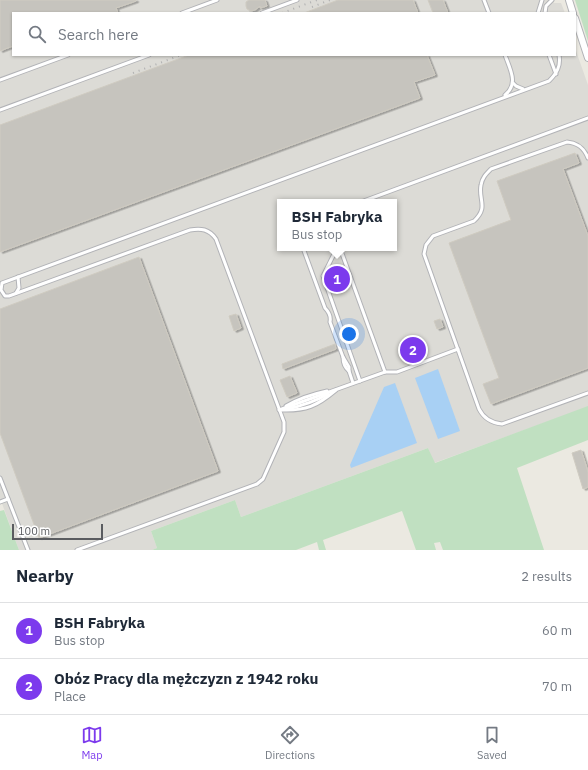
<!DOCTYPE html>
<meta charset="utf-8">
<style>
body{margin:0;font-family:"IBM Plex Sans",sans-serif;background:#f6f6f7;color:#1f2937}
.scale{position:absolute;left:12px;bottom:10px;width:91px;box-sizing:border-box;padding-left:4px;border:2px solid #5a5c60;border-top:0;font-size:11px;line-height:14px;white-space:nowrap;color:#5a5c60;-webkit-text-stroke:3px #fff;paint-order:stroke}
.you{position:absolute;left:349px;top:334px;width:14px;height:14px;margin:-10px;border:3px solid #fff;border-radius:50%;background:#1a73e8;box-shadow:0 0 0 6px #1a73e833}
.badge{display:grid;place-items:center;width:26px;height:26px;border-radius:50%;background:#7c3aed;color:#fff;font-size:13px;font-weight:700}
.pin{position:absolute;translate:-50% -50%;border:2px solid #fff;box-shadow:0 1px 4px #0006}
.popup{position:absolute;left:277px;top:199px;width:120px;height:52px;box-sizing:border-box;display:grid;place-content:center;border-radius:0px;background:#fff;filter:drop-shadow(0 1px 3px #0005);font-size:13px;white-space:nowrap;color:#747a83}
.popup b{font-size:15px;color:#1f2937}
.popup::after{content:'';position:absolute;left:50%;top:100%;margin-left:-8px;border:8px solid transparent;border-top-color:#fff}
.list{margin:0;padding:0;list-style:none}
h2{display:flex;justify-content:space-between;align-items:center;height:52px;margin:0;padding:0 16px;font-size:17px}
h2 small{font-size:13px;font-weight:400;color:#747a83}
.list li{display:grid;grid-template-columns:26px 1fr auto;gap:12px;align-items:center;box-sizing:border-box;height:56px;padding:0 16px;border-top:1px solid #e0e1e3}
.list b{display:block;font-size:15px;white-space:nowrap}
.list p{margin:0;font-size:13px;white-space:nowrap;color:#747a83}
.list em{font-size:13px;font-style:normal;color:#747a83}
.icon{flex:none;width:22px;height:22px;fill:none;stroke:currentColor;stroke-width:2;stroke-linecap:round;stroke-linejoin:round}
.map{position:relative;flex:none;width:588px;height:550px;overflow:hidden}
.search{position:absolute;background:#fff;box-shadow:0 1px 3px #0004;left:12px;right:12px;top:12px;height:44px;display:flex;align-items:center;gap:10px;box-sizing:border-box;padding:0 14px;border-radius:0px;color:#747a83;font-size:15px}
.sheet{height:164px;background:#fff}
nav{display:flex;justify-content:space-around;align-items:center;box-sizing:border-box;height:56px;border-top:1px solid #e0e1e3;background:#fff;font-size:11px;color:#747a83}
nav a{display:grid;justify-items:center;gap:2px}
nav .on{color:#7c3aed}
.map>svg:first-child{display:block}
.industrial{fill:#dcdbd6;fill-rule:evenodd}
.green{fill:#c0e0c1}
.water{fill:#a8d0f4}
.building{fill:#c6c4be;stroke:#cfcbc1;filter:url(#shadow)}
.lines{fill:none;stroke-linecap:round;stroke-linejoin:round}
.service-casing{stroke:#b2b3b7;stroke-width:5}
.minor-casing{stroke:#b2b3b7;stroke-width:8}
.service{stroke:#fff;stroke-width:3}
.minor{stroke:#fff;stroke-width:6}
.rail{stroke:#b0b0b1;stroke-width:2;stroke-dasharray:1 5;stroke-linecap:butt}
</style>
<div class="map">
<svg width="588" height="550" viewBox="0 0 588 550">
<defs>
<filter id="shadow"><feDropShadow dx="2.5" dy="1.5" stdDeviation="0" flood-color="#0004"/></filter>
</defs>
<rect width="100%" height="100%" fill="#ebe9e1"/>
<!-- industrial -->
<path class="industrial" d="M0 0H553L554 3H561L565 13H13V55H575V48L588 85V407L434 463 428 448 241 517 235 500 151 531 157 548 152 550H19L0 498ZM280 202H394V248H280Z"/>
<!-- green -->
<g class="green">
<polygon points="575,0 588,0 588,41"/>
<polygon points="588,406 588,440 517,468 544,550 443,550 440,542 434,543 436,550 416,550 402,511 323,540 326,550 319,550 317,542 296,550 152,550 157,548 151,531 235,500 241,517 428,448 435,463"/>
<polygon points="4,510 19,550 0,550 0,511"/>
</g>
<!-- water -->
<g class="water">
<polygon points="438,369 460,431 438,439 415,378"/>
<polygon points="395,383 417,443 351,468 350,465 384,387"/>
</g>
<!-- building -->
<g class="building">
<polygon points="0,0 136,0 136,1 116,8 118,13 13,13 13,46 0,51"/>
<polygon points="249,0 265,0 267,6 260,8 260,6 255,10 251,11 247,9 246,6 246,2"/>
<polygon points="338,0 413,0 418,13 304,13"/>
<polygon points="428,0 443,0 448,13 433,13"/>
<polygon points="189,55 427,55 435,75 414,82 420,98 0,252 0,125"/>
<polygon points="575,153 579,163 563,169 588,236 588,368 491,404 483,384 499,378 449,243 511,220 497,181"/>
<polygon points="139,257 218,471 39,538 0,433 0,309"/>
<polygon points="236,314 241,328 234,331 229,316"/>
<polygon points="440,319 443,327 437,329 434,321"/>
<polygon points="335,344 336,349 283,369 282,364"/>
<polygon points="290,376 297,393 287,397 280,380"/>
<polygon points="581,450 588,472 588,487 583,489 572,453"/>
</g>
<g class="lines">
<!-- service casing -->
<g class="service-casing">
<g id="service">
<polyline points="484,0 489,13"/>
<polyline points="182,13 217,0"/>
<polyline points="262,13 297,0"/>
<polyline points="538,13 542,0"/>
<polyline points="545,13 546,6 552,0"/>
<path d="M505 55C510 69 519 84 505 95"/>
<polyline points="549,55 556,74"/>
<polyline points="0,80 68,55"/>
<polyline points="513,83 516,86 523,89"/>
<polyline points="0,110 149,55"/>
<path d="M588 158C584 148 578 143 567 142L491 169C486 174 482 178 481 185 478 200 489 207 474 221L433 236 426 245 424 254 479 409C484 419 492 423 502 424L588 393"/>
<polyline points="361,202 588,118"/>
<path d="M303 248 325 308C329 312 331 317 330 322L343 357 349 367V371L353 383"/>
<polyline points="337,248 323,276 360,381"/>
<polyline points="16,293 19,288 18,277"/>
<path d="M343 357C343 362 344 367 349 371"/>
<polyline points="385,372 397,372 458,349"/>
<path d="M286 406C298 399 313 394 327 391"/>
<path d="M287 409C301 406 316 401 328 394"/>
<polyline points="279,410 385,372 340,248"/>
<path d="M281 410C306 411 317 406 336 390"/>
<polyline points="0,478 28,550"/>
<polyline points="0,502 8,499"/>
<path d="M77 550 257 484 263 479 284 432V422L216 239C209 229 201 228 190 230L9 296H5L1 290 2 283 549 81C557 73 561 66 559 55"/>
</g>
</g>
<!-- minor casing -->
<g class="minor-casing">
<g id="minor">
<polyline points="569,0 573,13"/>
<polyline points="575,18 588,58"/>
</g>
</g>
<!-- service -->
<use href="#service" class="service"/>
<!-- minor -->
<use href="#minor" class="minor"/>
<!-- rail -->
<g class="rail">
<polyline points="312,7 330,0"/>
<polyline points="282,13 317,0"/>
<polyline points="133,73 181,55"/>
</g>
</g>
</svg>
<div class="scale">100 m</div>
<div class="you"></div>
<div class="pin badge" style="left:337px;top:279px">1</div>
<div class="popup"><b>BSH Fabryka</b>Bus stop</div>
<div class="pin badge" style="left:413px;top:350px">2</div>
<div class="search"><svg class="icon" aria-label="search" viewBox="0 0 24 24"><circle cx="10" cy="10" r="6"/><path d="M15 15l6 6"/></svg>Search here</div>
</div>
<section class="sheet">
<h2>Nearby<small>2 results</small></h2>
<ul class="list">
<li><span class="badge">1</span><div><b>BSH Fabryka</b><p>Bus stop</p></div><em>60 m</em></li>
<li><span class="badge">2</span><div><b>Obóz Pracy dla mężczyzn z 1942 roku</b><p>Place</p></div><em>70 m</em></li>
</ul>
</section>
<nav>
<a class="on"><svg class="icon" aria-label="map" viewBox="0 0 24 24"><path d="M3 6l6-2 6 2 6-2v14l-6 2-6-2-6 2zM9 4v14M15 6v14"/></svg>Map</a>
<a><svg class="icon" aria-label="directions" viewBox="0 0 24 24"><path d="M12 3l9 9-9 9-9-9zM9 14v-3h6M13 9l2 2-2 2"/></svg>Directions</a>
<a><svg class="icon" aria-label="saved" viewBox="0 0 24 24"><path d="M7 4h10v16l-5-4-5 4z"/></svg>Saved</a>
</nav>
